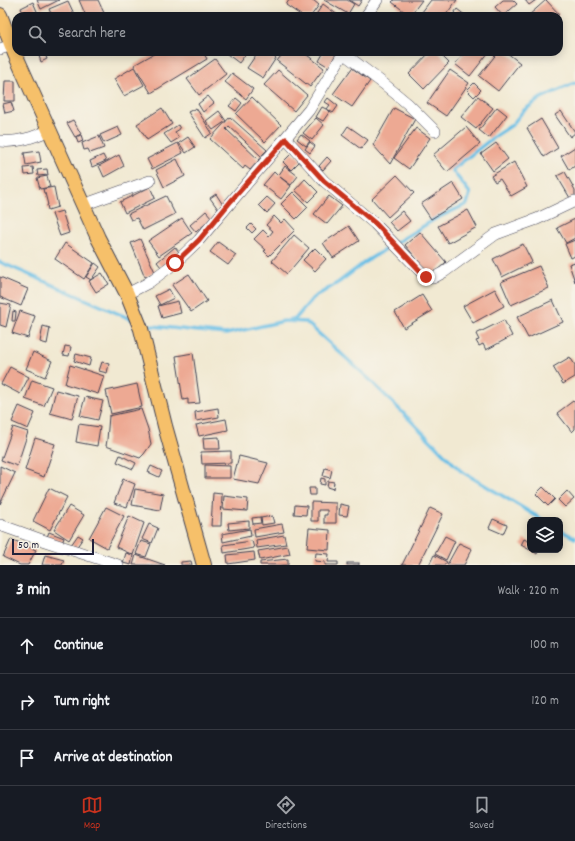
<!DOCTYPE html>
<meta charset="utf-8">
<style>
body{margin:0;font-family:Dekko,sans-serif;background:#20242c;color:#f1f3f6}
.controls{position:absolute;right:12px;bottom:12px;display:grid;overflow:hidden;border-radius:8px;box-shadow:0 2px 10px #0003}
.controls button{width:36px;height:36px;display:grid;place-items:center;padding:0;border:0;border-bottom:1px solid #363941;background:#171b24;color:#f1f3f6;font:20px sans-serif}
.scale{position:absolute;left:12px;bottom:10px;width:82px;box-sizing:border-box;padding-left:4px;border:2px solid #22223b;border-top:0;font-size:11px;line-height:14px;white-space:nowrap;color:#22223b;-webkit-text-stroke:3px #f7f3e8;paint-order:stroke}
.stop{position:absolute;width:12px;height:12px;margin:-9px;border:3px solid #c8321e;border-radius:50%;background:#fff}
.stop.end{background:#c8321e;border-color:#fff;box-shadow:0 1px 4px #0008}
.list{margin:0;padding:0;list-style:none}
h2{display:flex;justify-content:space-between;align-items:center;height:52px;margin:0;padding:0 16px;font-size:17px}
h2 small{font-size:13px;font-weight:400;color:#9ea1a6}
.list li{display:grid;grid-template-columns:26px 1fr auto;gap:12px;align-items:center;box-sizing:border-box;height:56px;padding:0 16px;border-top:1px solid #363941}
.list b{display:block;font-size:15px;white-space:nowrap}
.list em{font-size:13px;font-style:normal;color:#9ea1a6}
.icon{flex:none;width:22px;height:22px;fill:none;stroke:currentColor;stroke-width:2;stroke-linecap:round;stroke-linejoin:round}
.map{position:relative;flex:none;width:575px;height:565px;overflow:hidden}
.search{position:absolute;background:#171b24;box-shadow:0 2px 10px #0003;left:12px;right:12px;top:12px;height:44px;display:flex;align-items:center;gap:10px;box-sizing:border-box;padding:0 14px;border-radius:12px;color:#9ea1a6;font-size:15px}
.sheet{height:220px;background:#171b24}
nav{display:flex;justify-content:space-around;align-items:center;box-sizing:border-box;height:56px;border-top:1px solid #363941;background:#171b24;font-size:11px;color:#9ea1a6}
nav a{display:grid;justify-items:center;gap:2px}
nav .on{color:#c8321e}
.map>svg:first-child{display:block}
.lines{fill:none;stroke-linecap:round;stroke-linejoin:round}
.stream{stroke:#69bfe6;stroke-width:3.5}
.building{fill:#eda993}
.minor-casing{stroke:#414052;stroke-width:12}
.major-casing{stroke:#414052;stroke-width:16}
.minor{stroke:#fff;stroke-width:11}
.major{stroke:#f6c06b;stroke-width:14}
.route{stroke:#c8321e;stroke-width:5}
</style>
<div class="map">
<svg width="575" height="565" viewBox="0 0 575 565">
<rect width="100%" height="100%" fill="#f7f3e8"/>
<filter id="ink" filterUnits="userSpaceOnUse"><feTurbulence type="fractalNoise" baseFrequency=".025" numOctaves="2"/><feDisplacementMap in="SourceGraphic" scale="8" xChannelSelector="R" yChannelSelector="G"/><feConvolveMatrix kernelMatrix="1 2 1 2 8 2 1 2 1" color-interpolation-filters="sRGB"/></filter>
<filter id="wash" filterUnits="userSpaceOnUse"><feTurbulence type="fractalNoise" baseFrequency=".012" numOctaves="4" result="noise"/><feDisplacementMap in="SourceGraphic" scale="16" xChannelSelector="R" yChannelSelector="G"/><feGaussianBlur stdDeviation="0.9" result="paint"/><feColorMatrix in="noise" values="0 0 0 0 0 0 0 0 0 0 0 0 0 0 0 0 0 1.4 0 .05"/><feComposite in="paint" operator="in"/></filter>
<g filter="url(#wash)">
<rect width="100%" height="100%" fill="#f1e9d2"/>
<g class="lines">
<!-- stream -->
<g class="stream">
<polyline points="0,262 133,320"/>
<polyline points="289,320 296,318 313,298 339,282 368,260 435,219 467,204 470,193 452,170 495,136 512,125 523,111 541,98 575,83"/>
<polyline points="144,325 226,334 284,321 306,322 367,377 461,471 543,520"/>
<polyline points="560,530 575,538"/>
</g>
</g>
<g id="blocks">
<!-- building -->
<g class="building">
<polygon points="37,0 59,0 41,9"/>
<polygon points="79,0 98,0 104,13 98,16 86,16"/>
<polygon points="289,0 313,0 319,5 311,16 302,16 286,5"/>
<polygon points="324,0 347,0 354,4 348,14"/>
<polygon points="349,0 362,0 358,6"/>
<polygon points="394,0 422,0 410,16 392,2"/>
<polygon points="431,0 457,0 445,16 419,16"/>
<polygon points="503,0 513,0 517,4 503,16 495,7"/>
<polygon points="525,0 536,0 529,5"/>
<polygon points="546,0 559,14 557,16 528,16"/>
<polygon points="68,1 75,16 52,16 49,9"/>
<polygon points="33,2 39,16 24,16 21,8"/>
<polygon points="323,4 339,16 315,16"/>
<polygon points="457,9 466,16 452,16"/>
<polygon points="387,12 392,16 384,16"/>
<polygon points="157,52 203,52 207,59 151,93 134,65"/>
<polygon points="228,52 247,52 239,63 227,54"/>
<polygon points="258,52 267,52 276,58 263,78 247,68"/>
<polygon points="284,52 303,52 324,68 310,87 277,61"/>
<polygon points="324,52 337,52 329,67 319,61"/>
<polygon points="430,52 438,52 449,63 424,89 409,74"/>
<polygon points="465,52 489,52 470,76 455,64"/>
<polygon points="498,52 506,52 520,63 498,91 479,76"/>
<polygon points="45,54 47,59 41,62 39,56"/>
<polygon points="215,59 226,74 199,95 187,79"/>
<polygon points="134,67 144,85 124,96 114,79"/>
<polygon points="352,68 370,81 352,107 333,94"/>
<polygon points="278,70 307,95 294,111 264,85"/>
<polygon points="450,70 469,83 446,116 427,103"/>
<polygon points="232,73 253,89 246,99 225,82"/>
<polygon points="5,81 15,81 15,101 4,101"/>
<polygon points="474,83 481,90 474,97 467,90"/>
<polygon points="208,96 214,103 203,112 198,104"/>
<polygon points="478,96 493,108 476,129 461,117"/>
<polygon points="252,97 281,125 265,142 236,114"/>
<polygon points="236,98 242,103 236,111 229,106"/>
<polygon points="328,98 338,106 333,113 327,109 330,105 325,102"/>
<polygon points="11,102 14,111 5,113 3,104"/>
<polygon points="322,107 330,111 323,121 316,117"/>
<polygon points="497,107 507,115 489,138 479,130"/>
<polygon points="162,108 172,124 147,140 137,124"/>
<polygon points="196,108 212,133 205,138 188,112"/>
<polygon points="394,108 415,119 390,164 373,145"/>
<polygon points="219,111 226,121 213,130 206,121"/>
<polygon points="561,111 575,132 575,133 570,137 555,115"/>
<polygon points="230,117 267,150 261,156 229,126 226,129 259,160 250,170 245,166 243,169 210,139"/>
<polygon points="316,118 324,125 312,140 303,133"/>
<polygon points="541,119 558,148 544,157 527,128"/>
<polygon points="73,120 81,134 75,137 67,123"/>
<polygon points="178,125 180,129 175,132 179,138 171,143 164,134"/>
<polygon points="348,126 368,140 361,149 342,135"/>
<polygon points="118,127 122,135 104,143 100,135"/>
<polygon points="466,127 480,144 447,172 433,155"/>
<polygon points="416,128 430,138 409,169 394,158"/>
<polygon points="301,134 310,141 306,146 297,139"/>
<polygon points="81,135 83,141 78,143 76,137"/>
<polygon points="99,136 104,148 90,153 88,149 84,150 82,143"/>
<polygon points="188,137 195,147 186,153 179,143"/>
<polygon points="310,142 315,146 310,153 305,149"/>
<polygon points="178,143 183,153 152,169 147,159"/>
<polygon points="496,143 508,159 493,171 481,154"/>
<polygon points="575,147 575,166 569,170 561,156"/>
<polygon points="39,151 41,162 26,165 24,153"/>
<polygon points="293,152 301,160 291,170 283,162"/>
<polygon points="103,155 106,161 92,167 90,161"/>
<polygon points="119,155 124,166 104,177 99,166"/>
<polygon points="327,157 331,161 323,170 319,166"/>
<polygon points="177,159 185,176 164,187 156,170"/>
<polygon points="514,162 527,187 511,196 500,179 495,182 491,176"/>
<polygon points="285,166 298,176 291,185 280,177 291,186 281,199 263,185 274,172 278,176"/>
<polygon points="33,167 34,174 25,175 24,168"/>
<polygon points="47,169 48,175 38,176 37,170"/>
<polygon points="565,172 575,190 575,196 570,198 557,176"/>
<polygon points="397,175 414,193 388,217 372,199"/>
<polygon points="47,176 50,187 40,189 37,178"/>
<polygon points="305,179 318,192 308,202 295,190"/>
<polygon points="453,183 463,199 431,219 421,204"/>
<polygon points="54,187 58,207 48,210 47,205 48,205 45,193 44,193 43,189"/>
<polygon points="150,187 155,198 125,213 120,202"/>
<polygon points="293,192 308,207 296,219 281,204"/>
<polygon points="216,194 223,205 218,209 210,198"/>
<polygon points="166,196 175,214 143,230 137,218 131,220 128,214"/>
<polygon points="329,196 342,206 327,224 314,214"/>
<polygon points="267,197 275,204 267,213 259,205"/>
<polygon points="468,210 477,227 448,243 438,226"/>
<polygon points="62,211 69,233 60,236 52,214"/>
<polygon points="206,211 212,218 196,232 190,225"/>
<polygon points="402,211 410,221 397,231 389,222"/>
<polygon points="274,216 281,223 285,219 295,230 269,256 264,251 266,250 254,239 263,230 269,236 273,231 266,225"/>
<polygon points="182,218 192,233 159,256 148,241"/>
<polygon points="575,219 575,238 566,243 557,228"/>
<polygon points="251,224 256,229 252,233 247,228"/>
<polygon points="349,226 359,241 333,258 323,243"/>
<polygon points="420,232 446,262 431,276 405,245"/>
<polygon points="294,235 309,248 287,274 272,261"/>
<polygon points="140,239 155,272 145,277 131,243"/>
<polygon points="575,240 575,256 571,258 565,244"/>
<polygon points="218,242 236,255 228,265 210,252"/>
<polygon points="65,243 94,263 84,279 55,259"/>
<polygon points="523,244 532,262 502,277 493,259"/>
<polygon points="175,247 179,252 161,267 157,262"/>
<polygon points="315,248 326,259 315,271 303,260"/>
<polygon points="575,262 575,282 569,264"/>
<polygon points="95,263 100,267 91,280 86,277"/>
<polygon points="539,266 549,288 511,305 501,282"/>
<polygon points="102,273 109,284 96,292 89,281"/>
<polygon points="189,274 207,301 191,312 172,285"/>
<polygon points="0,277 28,289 21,306 0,297"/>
<polygon points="169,289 174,298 160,305 155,296"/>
<polygon points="495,289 504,306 473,323 463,306"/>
<polygon points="422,295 432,311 404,328 395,312"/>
<polygon points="553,300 563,322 528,338 517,317"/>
<polygon points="178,301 181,313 162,318 158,306"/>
<polygon points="0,303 11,305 6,327 0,325"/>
<polygon points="13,311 16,312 15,321 12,321"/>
<polygon points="20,311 35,316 28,338 12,333"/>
<polygon points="504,320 512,336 486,350 483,344 479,346 476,341 479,340 476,334"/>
<polygon points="43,326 50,328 47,344 40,342"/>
<polygon points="65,346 71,347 69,356 63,355"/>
<polygon points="33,352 52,361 45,377 26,369"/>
<polygon points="193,353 200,403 188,404 188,399 183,400 176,356"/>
<polygon points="76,354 91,358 89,366 74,361"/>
<polygon points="570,357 575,365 575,377 563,384 553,367"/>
<polygon points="102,362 109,364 107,373 99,371"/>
<polygon points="70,365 104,376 98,394 65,384"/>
<polygon points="10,367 29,377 20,394 1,384"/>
<polygon points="32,380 52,387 44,406 25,399"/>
<polygon points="137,384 142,407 111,414 106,391"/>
<polygon points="56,390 78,396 72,419 50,413"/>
<polygon points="85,397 103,401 98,420 80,416"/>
<polygon points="573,401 575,403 575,429 572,432 557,413"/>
<polygon points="19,406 35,413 28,429 12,422"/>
<polygon points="218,408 219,417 196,421 195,412"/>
<polygon points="141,409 148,429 151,444 144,454 140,458 106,446 107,440 109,416"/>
<polygon points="226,419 228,430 199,436 196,425"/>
<polygon points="79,424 100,427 97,446 76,442"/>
<polygon points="13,427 28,432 17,466 1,460"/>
<polygon points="219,437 220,449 204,449 203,438"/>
<polygon points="35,438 55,444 44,477 25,470"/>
<polygon points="231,451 231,463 202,464 201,452"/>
<polygon points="120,455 136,463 133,469 117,462"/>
<polygon points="239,456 268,463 259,484 233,479"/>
<polygon points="205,465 230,466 230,478 205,478"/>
<polygon points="0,466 15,473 0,504"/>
<polygon points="151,466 162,471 159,477 148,472"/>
<polygon points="325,468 332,470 330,478 323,476"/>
<polygon points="321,478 325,479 325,485 320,484"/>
<polygon points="123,479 135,484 127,507 114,503"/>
<polygon points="328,481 334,482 333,489 327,487"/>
<polygon points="543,487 555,499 548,506 536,494"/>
<polygon points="49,488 67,497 50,530 33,521"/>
<polygon points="309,488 315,488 315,495 310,495"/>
<polygon points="135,489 163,494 160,510 132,505"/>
<polygon points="567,491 574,499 565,507 558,500"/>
<polygon points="213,493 222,494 221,526 211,526"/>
<polygon points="224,496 248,499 247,511 223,509"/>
<polygon points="311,502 336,503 336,523 324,523 324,515 327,515 327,510 318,510 318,521 311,521"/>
<polygon points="340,504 349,506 347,516 339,515"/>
<polygon points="295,505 307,506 306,515 294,514"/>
<polygon points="69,506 84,515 69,540 54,530"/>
<polygon points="106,507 124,516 107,548 89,538"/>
<polygon points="430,508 443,514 418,565 402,565"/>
<polygon points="129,516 144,523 133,555 116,547"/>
<polygon points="272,516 274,523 262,525 261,518"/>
<polygon points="260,517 261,523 253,524 252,518"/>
<polygon points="493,519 507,525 503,534 489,528"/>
<polygon points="249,521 249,528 229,530 228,523"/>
<polygon points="149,524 158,528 152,543 142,539"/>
<polygon points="282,524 284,532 255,537 254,529"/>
<polygon points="309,528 330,530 329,550 307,548"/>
<polygon points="250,529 251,536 223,542 222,534"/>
<polygon points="49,532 64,538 62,543 47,537"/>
<polygon points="78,535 83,538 76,548 71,545"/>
<polygon points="284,535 286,544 257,548 256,540"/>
<polygon points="445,536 455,541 446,560 435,554"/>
<polygon points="11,539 36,550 28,565 20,565 3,557"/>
<polygon points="524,539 530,542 530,550 521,545"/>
<polygon points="141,541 151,544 146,557 136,554"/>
<polygon points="252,541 254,548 224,553 223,545"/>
<polygon points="459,543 472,549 464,565 447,565"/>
<polygon points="288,546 290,554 260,560 258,551"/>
<polygon points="531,550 539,550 537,554"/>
<polygon points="254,552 255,560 228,564 227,555"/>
<polygon points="126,553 133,555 131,565 123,563"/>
<polygon points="316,553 329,554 328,562 338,562 338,565 325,565 325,562 315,561"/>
<polygon points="45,555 64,560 62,565 42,565"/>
<polygon points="136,555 165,565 133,565"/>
<polygon points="434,555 447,562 445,565 429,565"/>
<polygon points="288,559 288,565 260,565 260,562"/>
<polygon points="191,561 192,565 181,565 181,562"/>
<rect x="347" y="563" width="12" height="2"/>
</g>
</g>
</g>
<g filter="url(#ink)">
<use href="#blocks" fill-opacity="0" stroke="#414052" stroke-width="1"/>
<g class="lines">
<!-- minor casing -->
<g class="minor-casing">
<g id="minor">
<polyline points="366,16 377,0"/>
<polyline points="0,49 12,45"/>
<polyline points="343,53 384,84 408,104 435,131"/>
<polyline points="286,139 324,181 375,224 426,277 433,278 444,272 496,234 537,219 575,201"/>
<path d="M0 141C18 143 34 137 50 130"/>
<polyline points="83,205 150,181"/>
<polyline points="127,294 148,283 175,263 199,240 309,110 344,52"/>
<polyline points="0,525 39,539 118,565"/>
</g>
</g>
<!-- major casing -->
<g class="major-casing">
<polyline id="major" points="0,15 15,54 98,238 127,294 141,329 165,426 204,565"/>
</g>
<!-- minor -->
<use href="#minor" class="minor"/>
<!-- major -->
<use href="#major" class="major"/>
</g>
</g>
<g class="lines" filter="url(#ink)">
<!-- route -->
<polyline class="route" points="175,263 199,240 231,201 286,139 324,181 376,224 426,277"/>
</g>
</svg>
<div class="controls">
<button><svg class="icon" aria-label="layers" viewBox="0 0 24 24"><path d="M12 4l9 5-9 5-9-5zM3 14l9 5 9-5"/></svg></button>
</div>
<div class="scale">50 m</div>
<div class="stop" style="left:175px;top:263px"></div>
<div class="stop end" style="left:426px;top:277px"></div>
<div class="search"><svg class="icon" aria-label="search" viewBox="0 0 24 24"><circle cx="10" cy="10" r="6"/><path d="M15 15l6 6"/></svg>Search here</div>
</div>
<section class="sheet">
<h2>3 min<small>Walk · 220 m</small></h2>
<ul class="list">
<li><svg class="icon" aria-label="ahead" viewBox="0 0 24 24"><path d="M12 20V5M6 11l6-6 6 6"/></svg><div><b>Continue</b></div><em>100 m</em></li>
<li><svg class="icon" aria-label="right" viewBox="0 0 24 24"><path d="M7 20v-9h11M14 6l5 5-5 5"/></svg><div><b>Turn right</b></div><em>120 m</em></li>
<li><svg class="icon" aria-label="arrive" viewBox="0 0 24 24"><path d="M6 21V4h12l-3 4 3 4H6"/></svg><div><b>Arrive at destination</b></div></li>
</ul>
</section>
<nav>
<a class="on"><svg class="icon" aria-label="map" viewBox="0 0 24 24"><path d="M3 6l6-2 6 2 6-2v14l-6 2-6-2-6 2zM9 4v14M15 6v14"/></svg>Map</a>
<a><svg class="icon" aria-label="directions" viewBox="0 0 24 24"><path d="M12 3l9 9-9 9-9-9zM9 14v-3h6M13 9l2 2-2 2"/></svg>Directions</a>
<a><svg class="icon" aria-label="saved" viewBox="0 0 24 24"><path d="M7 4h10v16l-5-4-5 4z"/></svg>Saved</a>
</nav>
